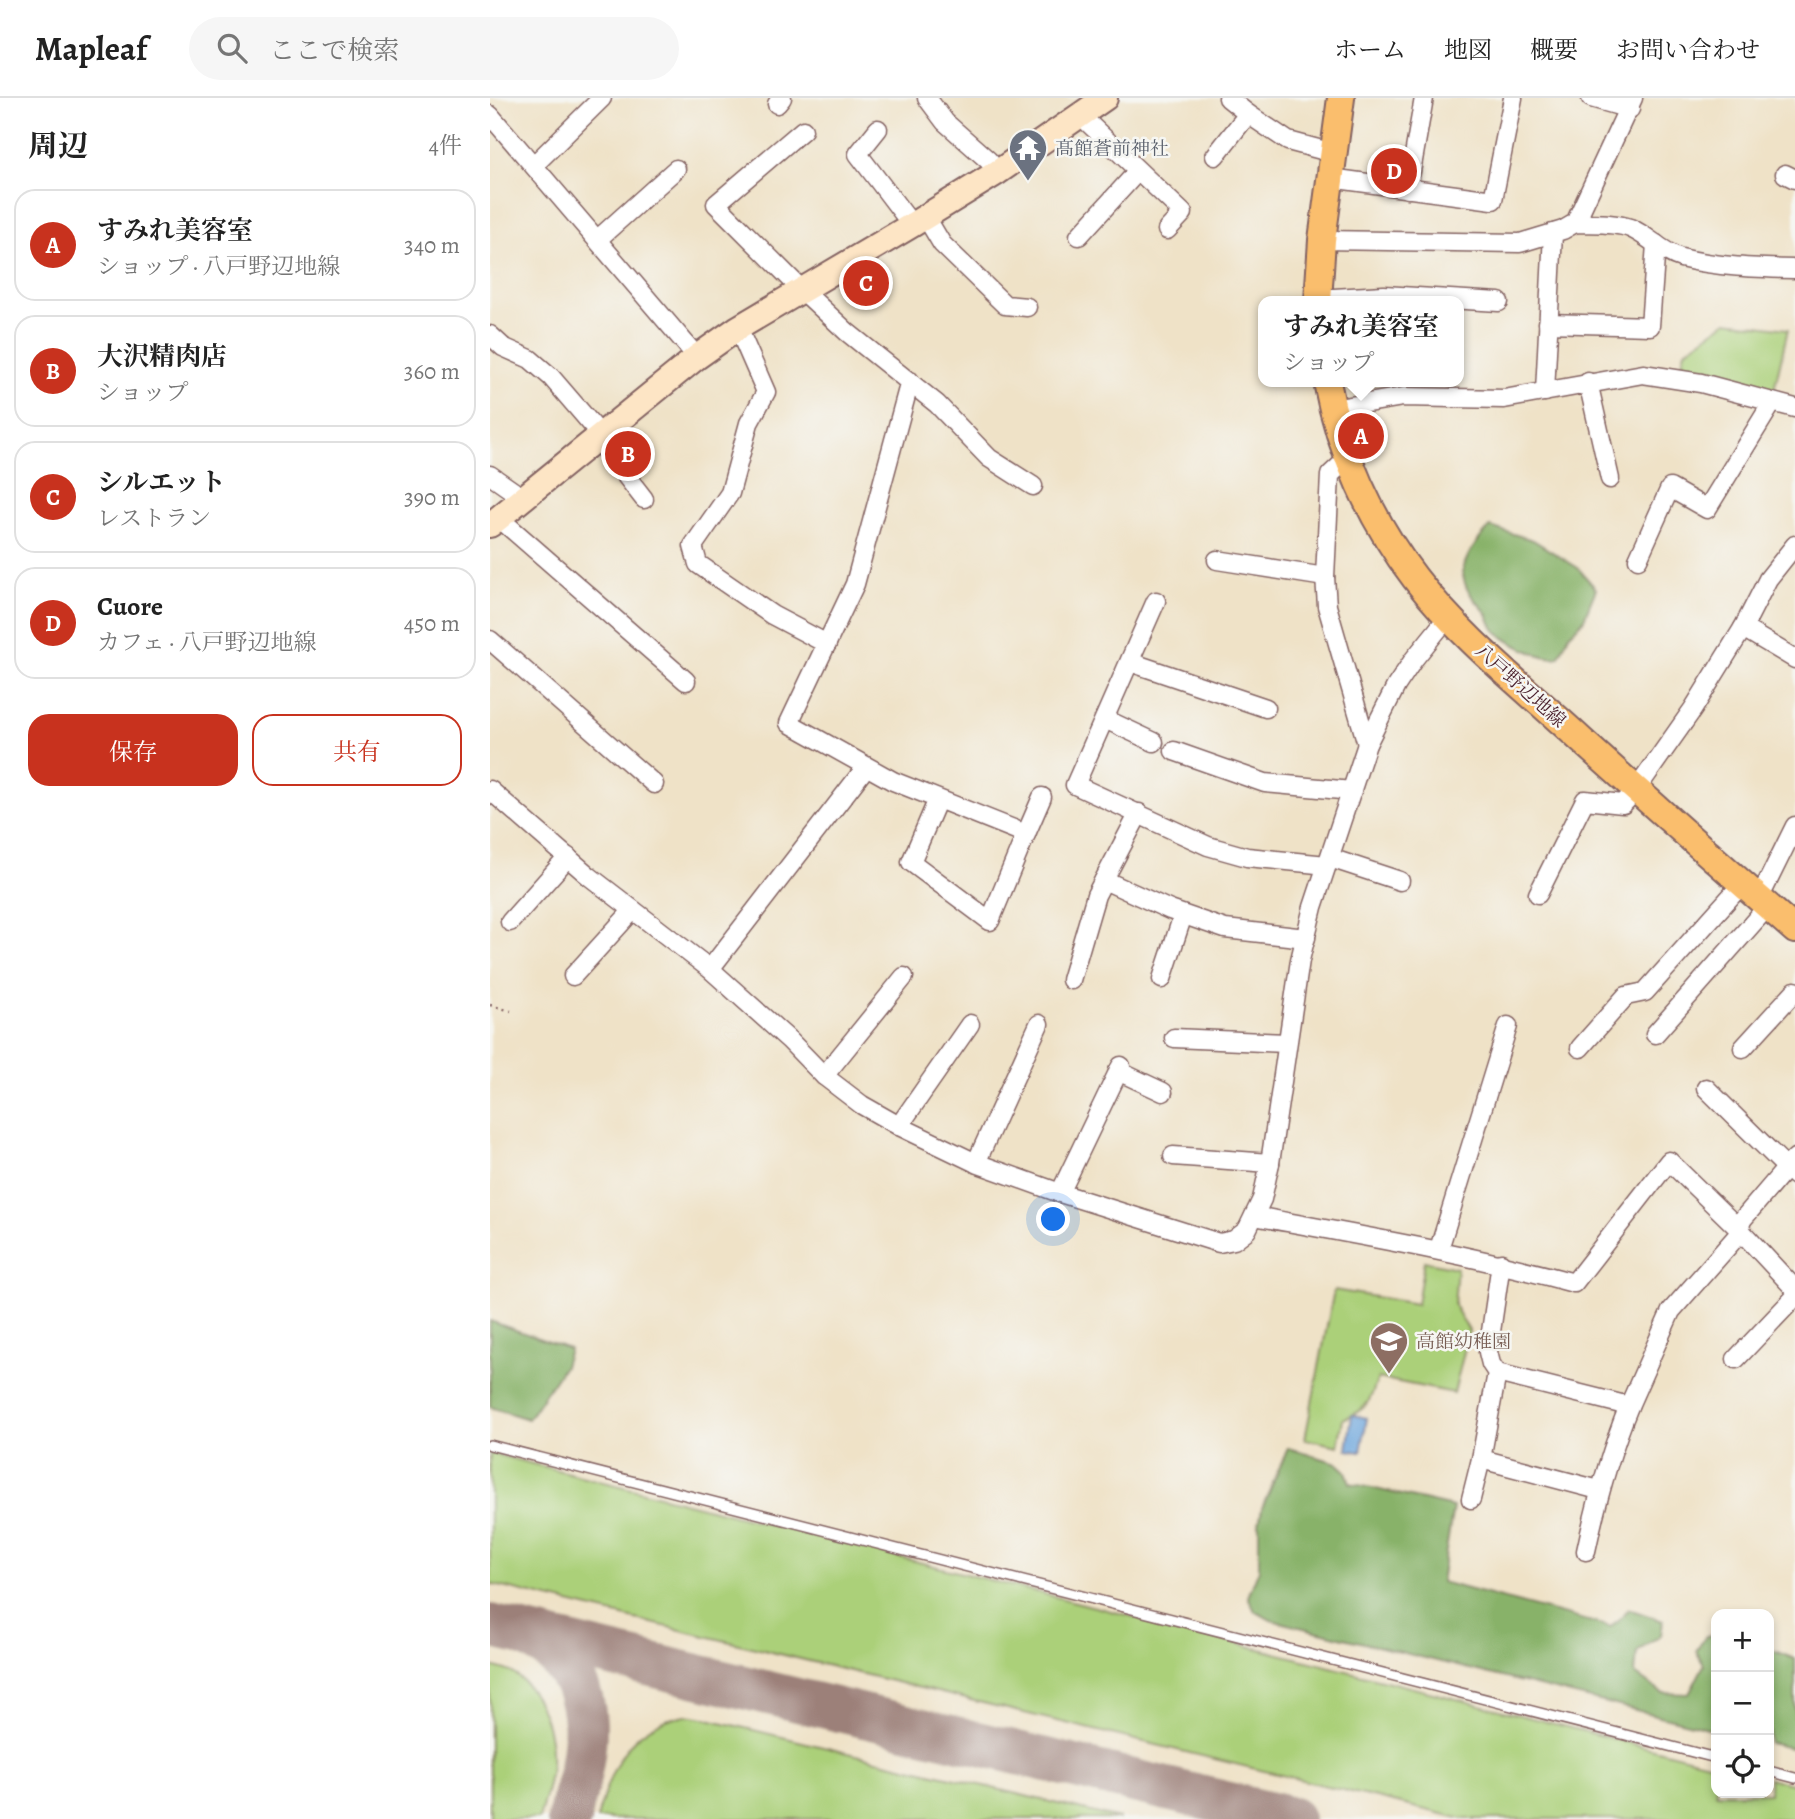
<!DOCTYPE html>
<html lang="ja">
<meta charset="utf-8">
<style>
body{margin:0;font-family:Alegreya,"Noto Serif JP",serif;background:#f6f6f6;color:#222}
.controls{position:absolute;right:21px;bottom:21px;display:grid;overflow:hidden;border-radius:14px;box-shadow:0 4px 10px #0003}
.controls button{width:63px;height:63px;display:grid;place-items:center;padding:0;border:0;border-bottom:2px solid #e0e0e0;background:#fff;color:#222;font:35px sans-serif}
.you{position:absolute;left:564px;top:1122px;width:24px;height:24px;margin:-18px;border:5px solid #fff;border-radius:50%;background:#1a73e8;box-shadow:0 0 0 10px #1a73e833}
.badge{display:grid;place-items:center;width:46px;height:46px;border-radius:50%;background:#c8321e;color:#fff;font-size:23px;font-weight:700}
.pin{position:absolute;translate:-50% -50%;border:4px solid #fff;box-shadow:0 2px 7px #0006}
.popup{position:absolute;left:768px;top:198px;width:206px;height:91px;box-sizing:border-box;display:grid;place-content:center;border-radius:14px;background:#fff;filter:drop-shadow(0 2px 5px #0005);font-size:23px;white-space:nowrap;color:#767676}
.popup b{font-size:26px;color:#222}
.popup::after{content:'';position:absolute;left:50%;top:100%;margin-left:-14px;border:14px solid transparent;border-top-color:#fff}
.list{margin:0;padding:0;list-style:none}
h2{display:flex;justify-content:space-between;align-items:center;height:91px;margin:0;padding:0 28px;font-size:30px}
h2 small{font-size:23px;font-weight:400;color:#767676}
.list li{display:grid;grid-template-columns:46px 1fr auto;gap:21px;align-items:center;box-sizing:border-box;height:112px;margin:0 14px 14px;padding:0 14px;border:2px solid #e0e0e0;border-radius:21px}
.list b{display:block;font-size:26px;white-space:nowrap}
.list p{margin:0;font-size:23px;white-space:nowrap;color:#767676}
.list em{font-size:23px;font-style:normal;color:#767676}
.actions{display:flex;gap:14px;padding:21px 28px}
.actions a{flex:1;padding:16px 0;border:2px solid #c8321e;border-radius:21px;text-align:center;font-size:24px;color:#c8321e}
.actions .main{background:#c8321e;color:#fff}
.icon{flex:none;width:38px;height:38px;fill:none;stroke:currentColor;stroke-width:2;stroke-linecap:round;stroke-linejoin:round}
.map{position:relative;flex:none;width:1305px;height:1721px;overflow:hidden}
header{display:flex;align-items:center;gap:42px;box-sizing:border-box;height:98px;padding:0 35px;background:#fff;border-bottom:2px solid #e0e0e0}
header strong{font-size:33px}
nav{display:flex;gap:38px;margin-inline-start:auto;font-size:24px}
.search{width:490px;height:63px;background:#f6f6f6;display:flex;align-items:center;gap:18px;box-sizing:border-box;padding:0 24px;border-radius:38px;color:#767676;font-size:26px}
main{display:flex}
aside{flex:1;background:#fff}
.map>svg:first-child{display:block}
.green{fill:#abd079;stroke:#7a7852;stroke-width:2}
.forest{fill:#88b269;stroke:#69684a;stroke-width:2}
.water{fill:#6da6dd;stroke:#5c6284;stroke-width:2}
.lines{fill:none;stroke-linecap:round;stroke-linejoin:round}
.taxiway{stroke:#9c8079;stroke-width:44}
.lane-casing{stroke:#846362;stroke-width:12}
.street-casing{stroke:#846362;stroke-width:21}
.secondary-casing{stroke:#846362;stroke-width:28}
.primary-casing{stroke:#846362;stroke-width:30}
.path{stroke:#846362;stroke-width:2.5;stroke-dasharray:2 5;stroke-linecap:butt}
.lane{stroke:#fff;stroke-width:9}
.street{stroke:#fff;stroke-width:18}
.secondary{stroke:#fde5c5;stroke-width:24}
.primary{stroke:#fabe6d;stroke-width:26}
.labels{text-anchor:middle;stroke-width:5;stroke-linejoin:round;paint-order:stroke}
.worship-label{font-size:19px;fill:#5b616d;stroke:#f6f6f2;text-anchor:start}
.street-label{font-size:19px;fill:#4a1f2b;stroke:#f6f6f2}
.education-label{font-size:19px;fill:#785e54;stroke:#f6f6f2;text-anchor:start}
</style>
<header>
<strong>Mapleaf</strong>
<div class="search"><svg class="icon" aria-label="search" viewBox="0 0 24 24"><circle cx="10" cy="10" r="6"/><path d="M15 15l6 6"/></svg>ここで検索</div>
<nav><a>ホーム</a><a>地図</a><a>概要</a><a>お問い合わせ</a></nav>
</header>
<main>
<aside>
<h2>周辺<small>4件</small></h2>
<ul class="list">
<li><span class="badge">A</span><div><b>すみれ美容室</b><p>ショップ · 八戸野辺地線</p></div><em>340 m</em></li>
<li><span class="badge">B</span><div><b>大沢精肉店</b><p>ショップ</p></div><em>360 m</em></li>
<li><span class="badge">C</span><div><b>シルエット</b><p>レストラン</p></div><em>390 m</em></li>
<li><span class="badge">D</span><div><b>Cuore</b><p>カフェ · 八戸野辺地線</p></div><em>450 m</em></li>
</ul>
<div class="actions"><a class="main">保存</a><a>共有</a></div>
</aside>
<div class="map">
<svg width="1305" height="1721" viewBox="0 0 1305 1721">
<rect width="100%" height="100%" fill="#f6f6f2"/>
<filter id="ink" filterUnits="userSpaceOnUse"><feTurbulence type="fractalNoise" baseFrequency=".0143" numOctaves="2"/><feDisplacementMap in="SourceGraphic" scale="14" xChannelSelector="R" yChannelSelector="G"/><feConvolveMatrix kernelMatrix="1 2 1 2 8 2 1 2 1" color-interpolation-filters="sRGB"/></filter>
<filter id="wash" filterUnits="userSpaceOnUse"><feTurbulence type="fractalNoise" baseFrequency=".00686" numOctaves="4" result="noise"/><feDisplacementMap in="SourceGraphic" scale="28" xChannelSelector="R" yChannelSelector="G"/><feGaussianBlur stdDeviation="1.57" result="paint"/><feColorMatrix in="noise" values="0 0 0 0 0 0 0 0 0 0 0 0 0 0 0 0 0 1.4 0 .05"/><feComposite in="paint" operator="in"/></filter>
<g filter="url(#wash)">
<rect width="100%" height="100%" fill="#efe2c7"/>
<!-- green -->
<g class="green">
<polygon points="1237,223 1298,231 1284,292 1228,273 1192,265 1195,253"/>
<path d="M934 1163 967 1170 964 1207 979 1233 964 1295 888 1280C880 1304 877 1312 853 1321L848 1348 815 1341 844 1192 927 1206Z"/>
<polygon points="0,1355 1226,1667 1226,1695 1279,1695 1279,1680 1305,1687 1305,1721 973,1721 0,1486"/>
<path d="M0 1568C9 1570 19 1572 26 1577 52 1598 63 1635 61 1667 60 1685 53 1704 49 1721H0Z"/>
<path d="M196 1617 214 1620 630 1721H107C120 1670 138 1626 196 1617Z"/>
</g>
<!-- forest -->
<g class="forest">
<path d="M1000 429 1043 442 1088 470 1106 491 1093 523 1079 537 1069 559C1054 563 1016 544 1005 532 1000 527 1000 518 995 513 984 500 975 494 973 476 972 462 990 439 1000 429Z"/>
<polygon points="0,1223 79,1251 74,1268 38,1321 0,1309"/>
<polygon points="798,1350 847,1365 856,1373 860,1385 963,1409 951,1484 1121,1529 1139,1511 1173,1523 1171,1537 1147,1554 1145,1576 1172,1595 1199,1596 1214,1567 1206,1553 1216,1538 1226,1537 1226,1632 781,1522 765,1513 758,1499 769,1471 769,1426 772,1410"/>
<polygon points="1279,1551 1305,1561 1305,1651 1279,1645"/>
</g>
<!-- water -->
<polygon class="water" points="862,1317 877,1320 871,1354 857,1352"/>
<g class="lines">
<!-- taxiway -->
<g class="taxiway">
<polyline points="0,1528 802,1721"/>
<path d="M37 1538C45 1542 54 1547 60 1552 114 1599 93 1662 79 1721"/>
</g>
</g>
</g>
<g filter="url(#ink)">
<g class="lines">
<!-- lane casing -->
<g class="lane-casing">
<g id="lane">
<polyline points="0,1347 1226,1660"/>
<polyline points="1279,1673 1305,1680"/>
</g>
</g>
<!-- street casing -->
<g class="street-casing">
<g id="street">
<polyline points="437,0 455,24 498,62 508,74"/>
<polyline points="738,0 758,16 798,43 843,55"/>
<polyline points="1101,0 1140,11"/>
<polyline points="287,6 292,0"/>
<polyline points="0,17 207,259"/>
<polyline points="590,17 693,115 677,132"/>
<polyline points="388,31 368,56 422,127"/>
<polyline points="313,32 226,106 311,191 357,234 447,306 499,360 543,388"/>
<polyline points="725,58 758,16"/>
<polyline points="44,67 112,0"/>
<polyline points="1295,76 1305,81"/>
<polyline points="840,80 1003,102 1023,0"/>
<polyline points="918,91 934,0"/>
<polyline points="436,119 452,146 515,207 537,209"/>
<path d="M1085 125C1103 126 1124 124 1140 130 1159 138 1171 154 1191 160 1227 169 1268 170 1305 171"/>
<polyline points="589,138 648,73"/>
<polyline points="108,141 186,71"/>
<polyline points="832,142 1030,145 1073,132 1085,125 1143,0"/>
<polyline points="827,201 894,197 1009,204"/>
<polyline points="1058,225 1160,228 1166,146"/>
<polyline points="248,230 276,294 259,325 240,395 203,448 208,466 282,517 337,546"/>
<polyline points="0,237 13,249 40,261 61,279 110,336"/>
<polyline points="420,283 365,486 299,625 403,683 536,736 500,823 421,764 448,701"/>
<polyline points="1098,284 1120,381"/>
<polyline points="1055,294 1063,135"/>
<polyline points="842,311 913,299 1014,301 1153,276 1211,285 1305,310"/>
<polyline points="106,339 154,401"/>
<polyline points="857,361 840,377 835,479 837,508 877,646"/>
<polyline points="0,377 33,400"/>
<polyline points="9,420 196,583"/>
<polyline points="1148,461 1180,390 1217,411 1282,305"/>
<polyline points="727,462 835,479"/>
<polyline points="666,503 585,687 718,748 757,759 837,767"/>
<polyline points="1253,530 1305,561"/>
<polyline points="0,542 164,686"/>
<polyline points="640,564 776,610"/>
<polyline points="615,621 664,644"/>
<polyline points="684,653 775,685 862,693"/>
<polyline points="0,692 99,778 220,871 299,942 334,978 372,1007 409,1028 486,1065 570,1095 729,1145 744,1142 757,1132 772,1101 780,1065 810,862 823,809 877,646 906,588 924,561 958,519"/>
<polyline points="536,736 552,699"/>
<polyline points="840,760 910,783"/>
<polyline points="614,782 680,812 735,831 816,840"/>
<polyline points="1048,796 1095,702 1133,706 1146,692 1203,611 1253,530 1278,481 1305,447"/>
<polyline points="1269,801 1305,728"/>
<polyline points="20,824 78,759"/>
<polyline points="220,871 376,669"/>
<polyline points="83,878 143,812"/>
<polyline points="672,881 693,817"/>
<polyline points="581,882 606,797 649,715"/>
<polyline points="1165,936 1278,808"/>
<polyline points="684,940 797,945"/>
<polyline points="1090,950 1136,898 1155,894 1252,786"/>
<polyline points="1253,950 1305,893"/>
<polyline points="628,973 673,994"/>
<polyline points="334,978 414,879"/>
<polyline points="1216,990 1305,1078"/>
<polyline points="409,1028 480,926"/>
<polyline points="683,1058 780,1065"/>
<polyline points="486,1065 549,926"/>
<polyline points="570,1095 631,968"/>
<path d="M764 1118C873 1138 978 1156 1084 1185L1179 1063 1250 1132 1305 1191"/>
<polyline points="949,1151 1018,928"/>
<polyline points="1246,1261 1305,1199"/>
<polyline points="1007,1275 1139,1308 1181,1213 1247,1138 1252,1122 1305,1060"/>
<polyline points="991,1361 1109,1392"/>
<polyline points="981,1401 991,1361 1007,1275 1001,1266 998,1254 1011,1165"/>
<path d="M1096 1453C1107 1401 1119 1357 1139 1308"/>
</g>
</g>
<!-- secondary casing -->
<g class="secondary-casing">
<polyline id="secondary" points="0,427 207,259 248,230 422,127 508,74 615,0"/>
</g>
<!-- primary casing -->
<g class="primary-casing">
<g id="primary">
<polyline points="828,203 832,142 851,0"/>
<path d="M837 284C850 354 881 423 925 480 972 541 1035 590 1091 642 1162 706 1233 769 1305 832"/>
</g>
</g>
<!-- path -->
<polyline class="path" points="0,907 21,913"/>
<!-- lane -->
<use href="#lane" class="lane"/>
<!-- street -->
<use href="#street" class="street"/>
<!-- secondary -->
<use href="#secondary" class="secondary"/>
<!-- primary -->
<use href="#primary" class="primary"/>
</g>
</g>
<!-- icons -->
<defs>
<g id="temple-pin" transform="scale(2.0125)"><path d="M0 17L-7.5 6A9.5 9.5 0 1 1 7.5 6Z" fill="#6b7280" stroke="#f6f6f2"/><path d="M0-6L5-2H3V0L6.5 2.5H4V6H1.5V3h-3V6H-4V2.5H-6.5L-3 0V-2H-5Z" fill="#fff"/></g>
<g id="school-pin" transform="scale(2.0125)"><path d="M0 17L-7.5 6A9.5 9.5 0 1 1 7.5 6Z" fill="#8d6e63" stroke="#f6f6f2"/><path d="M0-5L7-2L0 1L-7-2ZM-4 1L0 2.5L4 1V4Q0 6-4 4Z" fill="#fff"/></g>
</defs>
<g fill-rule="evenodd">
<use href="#temple-pin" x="538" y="50"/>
<use href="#school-pin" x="899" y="1243"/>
</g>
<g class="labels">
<!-- worship labels -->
<g class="worship-label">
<text x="565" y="57">髙館蒼前神社</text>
</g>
<!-- street labels -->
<g class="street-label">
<text transform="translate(1031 587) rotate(42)" y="7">八戸野辺地線</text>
</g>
<!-- education labels -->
<g class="education-label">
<text x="926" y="1250">高館幼稚園</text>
</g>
</g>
</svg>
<div class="controls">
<button>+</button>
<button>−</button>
<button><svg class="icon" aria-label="locate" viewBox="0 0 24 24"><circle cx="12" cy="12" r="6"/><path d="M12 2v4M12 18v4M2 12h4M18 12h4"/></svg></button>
</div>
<div class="you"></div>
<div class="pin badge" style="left:871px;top:338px">A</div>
<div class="popup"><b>すみれ美容室</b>ショップ</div>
<div class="pin badge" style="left:138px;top:356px">B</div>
<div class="pin badge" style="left:376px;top:185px">C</div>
<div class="pin badge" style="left:904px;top:73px">D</div>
</div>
</main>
